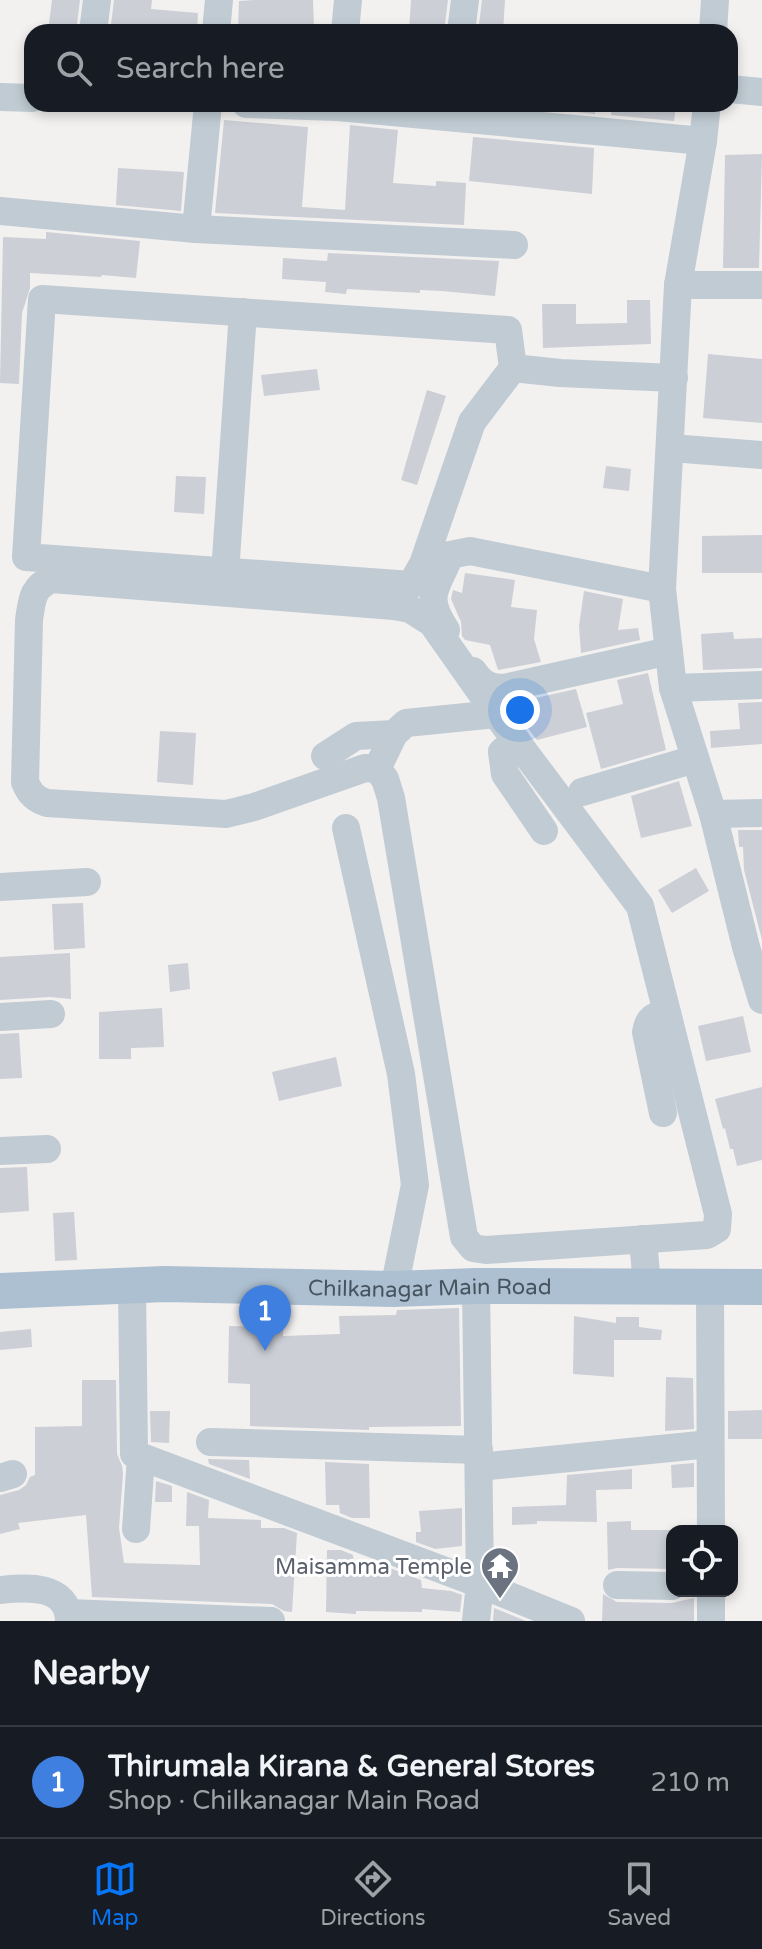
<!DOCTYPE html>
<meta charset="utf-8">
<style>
body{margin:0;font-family:"Varela Round",sans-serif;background:#242831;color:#f1f3f6}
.controls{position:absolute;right:24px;bottom:24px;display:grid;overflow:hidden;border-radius:16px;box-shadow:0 4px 12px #0003}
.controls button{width:72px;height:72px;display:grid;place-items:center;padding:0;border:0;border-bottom:2px solid #363941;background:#171b24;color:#f1f3f6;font:40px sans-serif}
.you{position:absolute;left:520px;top:710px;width:28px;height:28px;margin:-20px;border:6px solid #fff;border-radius:50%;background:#1a73e8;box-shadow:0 0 0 12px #1a73e833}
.badge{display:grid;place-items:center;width:52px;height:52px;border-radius:50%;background:#0775f5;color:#fff;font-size:26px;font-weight:700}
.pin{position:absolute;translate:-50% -66px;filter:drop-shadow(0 2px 4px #0008)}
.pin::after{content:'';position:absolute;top:42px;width:28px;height:24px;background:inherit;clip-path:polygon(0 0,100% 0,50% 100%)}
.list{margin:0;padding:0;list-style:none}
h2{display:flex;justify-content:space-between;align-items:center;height:104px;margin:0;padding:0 32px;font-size:34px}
h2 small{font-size:26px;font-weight:400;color:#9ea1a6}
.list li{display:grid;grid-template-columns:52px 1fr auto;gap:24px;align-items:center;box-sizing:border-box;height:112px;padding:0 32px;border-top:2px solid #363941}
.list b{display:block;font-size:30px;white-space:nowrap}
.list p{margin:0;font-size:26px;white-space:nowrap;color:#9ea1a6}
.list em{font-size:26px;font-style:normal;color:#9ea1a6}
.icon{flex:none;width:44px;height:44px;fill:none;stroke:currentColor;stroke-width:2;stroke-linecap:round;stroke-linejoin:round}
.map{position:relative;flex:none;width:762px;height:1621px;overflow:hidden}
.search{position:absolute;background:#171b24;box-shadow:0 4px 12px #0003;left:24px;right:24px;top:24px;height:88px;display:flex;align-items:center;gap:20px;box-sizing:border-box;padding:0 28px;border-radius:24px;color:#9ea1a6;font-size:30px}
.sheet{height:216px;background:#171b24}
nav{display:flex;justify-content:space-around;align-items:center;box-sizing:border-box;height:112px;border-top:2px solid #363941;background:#171b24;font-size:22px;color:#9ea1a6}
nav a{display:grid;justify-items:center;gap:4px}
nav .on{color:#0775f5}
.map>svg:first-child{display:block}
.building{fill:#cccfd6}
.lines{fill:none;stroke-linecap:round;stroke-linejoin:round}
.minor{stroke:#c0cbd3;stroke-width:28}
.major{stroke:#adc0d1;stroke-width:36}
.labels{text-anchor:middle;stroke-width:6;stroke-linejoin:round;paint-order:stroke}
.street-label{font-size:22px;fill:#465460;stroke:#fff}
.worship-label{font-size:22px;fill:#5b616d;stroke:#fff;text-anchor:end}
</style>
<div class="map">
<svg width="762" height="1621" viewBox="0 0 762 1621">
<rect width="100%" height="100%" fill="#f3f0f0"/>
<!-- building -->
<g class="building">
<polygon points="52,0 80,0 76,32 48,32"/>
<polygon points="114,0 152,0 151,9 198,13 197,32 110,32"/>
<polygon points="255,0 313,0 314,30 238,32 239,1"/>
<polygon points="411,0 448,0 444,32 409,32"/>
<polygon points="482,0 505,0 503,32 478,32"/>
<polygon points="568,104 596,104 595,114 567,111"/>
<polygon points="612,104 676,104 674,121 611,115"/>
<polygon points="224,120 308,127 302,207 345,210 350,125 398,130 393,183 436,186 436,181 466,183 464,225 215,213"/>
<polygon points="473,137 594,148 592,194 469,181"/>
<polygon points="762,154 759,268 723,268 725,155"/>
<polygon points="118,168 184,172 181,211 116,205"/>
<polygon points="46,232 140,241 136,278 102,275 101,277 30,273 30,288 22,313 19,384 0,383 3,237 46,239"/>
<polygon points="328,253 499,261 495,296 442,291 420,290 420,293 347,289 346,294 325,292 326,282 282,279 283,258 327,261"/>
<polygon points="627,300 650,300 651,344 543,348 542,304 576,304 576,324 627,323"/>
<polygon points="708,354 762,359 762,423 703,418"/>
<polygon points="317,369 320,390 264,396 261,375"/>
<polygon points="427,390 446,396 417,485 401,480"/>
<polygon points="606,466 631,469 629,491 603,488"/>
<polygon points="176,476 206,477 204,514 174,512"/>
<polygon points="762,535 762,573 702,573 702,536"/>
<polygon points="465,573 515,580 511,607 537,610 534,639 541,662 498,670 490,645 465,640 462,636 461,622 451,599 453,590 462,593"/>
<polygon points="584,591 623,599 618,630 638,628 640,640 581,653 579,626"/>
<polygon points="733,632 734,639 762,638 762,668 703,670 701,634"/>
<polygon points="648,673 666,750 601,769 586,713 623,704 617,680"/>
<polygon points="576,689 587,727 537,740 515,711 513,703"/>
<polygon points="762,702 762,744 711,748 710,731 740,729 738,703"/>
<polygon points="160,731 196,733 193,785 157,782"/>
<polygon points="679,781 692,826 641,838 631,796"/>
<polygon points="738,830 762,830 762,940 744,870 743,847 739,847"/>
<polygon points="696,868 709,891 672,913 658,890"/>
<polygon points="83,903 85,948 54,950 52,904"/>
<polygon points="70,953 71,999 50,997 0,1000 0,957"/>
<polygon points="188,963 190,989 170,992 168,965"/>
<polygon points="162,1008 164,1047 131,1048 131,1059 99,1059 99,1012"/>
<polygon points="743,1016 751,1052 706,1061 698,1026"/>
<polygon points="19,1033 22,1078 0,1079 0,1034"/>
<polygon points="336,1057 342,1086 279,1101 272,1072"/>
<polygon points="762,1087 762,1160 737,1166 733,1149 730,1149 725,1128 723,1129 715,1099"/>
<polygon points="27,1167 29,1211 0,1213 0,1168"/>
<polygon points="74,1212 77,1260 55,1261 53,1213"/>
<polygon points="459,1308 461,1426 369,1427 369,1430 250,1426 250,1384 228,1383 229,1326 283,1327 283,1336 340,1334 339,1316 396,1315 397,1310"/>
<polygon points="574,1316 616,1323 616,1317 639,1317 639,1327 662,1330 661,1340 614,1340 614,1377 573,1374"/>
<polygon points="31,1329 32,1347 0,1350 0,1332"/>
<polygon points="666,1377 693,1378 694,1429 665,1431"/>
<polygon points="82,1380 116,1380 117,1454 122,1466 123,1474 119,1528 124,1563 200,1565 199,1526 186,1526 187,1492 209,1500 208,1518 261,1520 261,1528 284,1528 297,1533 292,1612 284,1611 272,1604 92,1597 86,1515 18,1523 20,1529 0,1534 0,1495 19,1490 26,1485 30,1477 35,1475 35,1427 82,1426"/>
<polygon points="762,1410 762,1439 728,1439 728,1411"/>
<polygon points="150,1411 170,1411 169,1443 151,1442"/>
<polygon points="208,1459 249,1460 250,1479 209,1464"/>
<polygon points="325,1462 369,1464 370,1518 352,1518 340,1513 339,1505 326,1505"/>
<polygon points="694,1463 694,1487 672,1488 671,1465"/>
<polygon points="632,1469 632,1489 596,1490 597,1522 537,1521 537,1524 512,1525 512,1507 566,1505 567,1475"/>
<polygon points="156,1481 172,1486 172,1502 155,1502"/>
<polygon points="462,1508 462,1546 435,1549 416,1542 416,1532 421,1532 419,1511"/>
<polygon points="631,1521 631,1530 672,1530 672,1569 617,1568 608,1570 607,1522"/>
<polygon points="327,1550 341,1550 353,1555 354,1565 382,1565 421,1580 422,1588 451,1591 462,1595 460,1612 422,1609 422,1612 356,1611 356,1614 326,1612"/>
<polygon points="603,1594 617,1602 672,1603 694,1598 694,1621 602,1621"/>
<polygon points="494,1608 526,1621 493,1621"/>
</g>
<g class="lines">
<!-- minor -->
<g class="minor">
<polyline points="93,32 97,0"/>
<polyline points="216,32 219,0"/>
<polyline points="345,32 348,0"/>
<polyline points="461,32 465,0"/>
<polyline points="713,32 715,0"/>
<polyline points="730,89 762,92"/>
<polyline points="0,97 32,98"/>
<polyline points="246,104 338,107 703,141"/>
<polyline points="707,104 703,141 678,285 662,589 673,688 713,814 746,947 762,1000"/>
<polyline points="0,211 196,229 514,245"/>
<polyline points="196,229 208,104"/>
<polyline points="678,285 762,285"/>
<polyline points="513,368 472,422 423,564 411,585 26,557 42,299 508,330 513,368 560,373 674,378"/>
<polyline points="671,448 762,455"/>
<polyline points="225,573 243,312"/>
<path d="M52 579 394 606 410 609 432 623 496 714 640 906 718 1214 717 1229 707 1235 486 1250 473 1248 464 1237 391 798 385 779 377 769 365 768 254 807 226 814 47 803C35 799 30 794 25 782L29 620C32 600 32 587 52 579Z"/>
<path d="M446 630C423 595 436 590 450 555L470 551 662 589"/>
<path d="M473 671C482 684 489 688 504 688L669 651"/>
<polyline points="673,688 762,685"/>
<polyline points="516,740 502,752 505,774 544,831"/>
<polyline points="325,756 356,736 394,734"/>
<polyline points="377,769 394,734 406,723 496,714"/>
<polyline points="582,792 695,759"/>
<polyline points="713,814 762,813"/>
<polyline points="346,828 401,1074 415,1185 394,1289"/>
<polyline points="0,887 87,882"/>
<polyline points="0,1017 51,1014"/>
<path d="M663 1113 646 1032C648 1018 654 1016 667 1013"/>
<polyline points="0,1151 47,1149"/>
<polyline points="643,1239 647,1286"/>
<polyline points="132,1286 134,1454 480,1584 571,1621"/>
<polyline points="476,1286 480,1584 476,1621"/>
<polyline points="710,1287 711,1531"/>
<polyline points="210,1442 479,1450"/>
<polyline points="479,1467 710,1444"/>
<polyline points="0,1478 13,1474"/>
<polyline points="136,1529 141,1457"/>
<polyline points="617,1585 672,1586"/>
<path d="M0 1590C26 1587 68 1584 69 1621"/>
<polyline points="711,1591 711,1621"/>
<polyline points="69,1613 271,1621"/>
</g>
<!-- major -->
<path class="major" id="s1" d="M0 1291 165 1284 394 1289 476 1286 762 1287"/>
</g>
<!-- icons -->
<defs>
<g id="temple-pin" transform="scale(2)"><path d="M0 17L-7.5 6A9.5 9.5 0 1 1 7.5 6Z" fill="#6b7280" stroke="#fff"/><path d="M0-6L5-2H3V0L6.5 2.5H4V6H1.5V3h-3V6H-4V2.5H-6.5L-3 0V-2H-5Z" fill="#fff"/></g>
</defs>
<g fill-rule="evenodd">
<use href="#temple-pin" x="500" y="1566"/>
</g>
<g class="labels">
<!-- street labels -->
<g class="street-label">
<text dy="8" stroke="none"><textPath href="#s1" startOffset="430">Chilkanagar Main Road</textPath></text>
</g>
<!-- worship labels -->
<g class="worship-label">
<text x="472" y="1574">Maisamma Temple</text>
</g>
</g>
</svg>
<div class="controls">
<button><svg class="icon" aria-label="locate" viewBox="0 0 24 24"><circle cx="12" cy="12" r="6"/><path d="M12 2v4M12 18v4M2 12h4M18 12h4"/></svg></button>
</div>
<div class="you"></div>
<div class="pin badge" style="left:265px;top:1351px;background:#3f7fe0">1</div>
<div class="search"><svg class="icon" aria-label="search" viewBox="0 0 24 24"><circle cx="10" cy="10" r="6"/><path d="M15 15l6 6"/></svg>Search here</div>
</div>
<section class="sheet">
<h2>Nearby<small></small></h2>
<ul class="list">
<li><span class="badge" style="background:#3f7fe0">1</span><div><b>Thirumala Kirana &amp; General Stores</b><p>Shop · Chilkanagar Main Road</p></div><em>210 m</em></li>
</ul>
</section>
<nav>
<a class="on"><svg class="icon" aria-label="map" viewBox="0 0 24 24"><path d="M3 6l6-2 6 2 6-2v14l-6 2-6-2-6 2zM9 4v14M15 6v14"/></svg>Map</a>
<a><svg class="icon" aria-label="directions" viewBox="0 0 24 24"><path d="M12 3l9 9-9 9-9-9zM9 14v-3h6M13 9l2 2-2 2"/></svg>Directions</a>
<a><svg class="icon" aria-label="saved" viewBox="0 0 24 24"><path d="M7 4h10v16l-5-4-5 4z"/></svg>Saved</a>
</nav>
